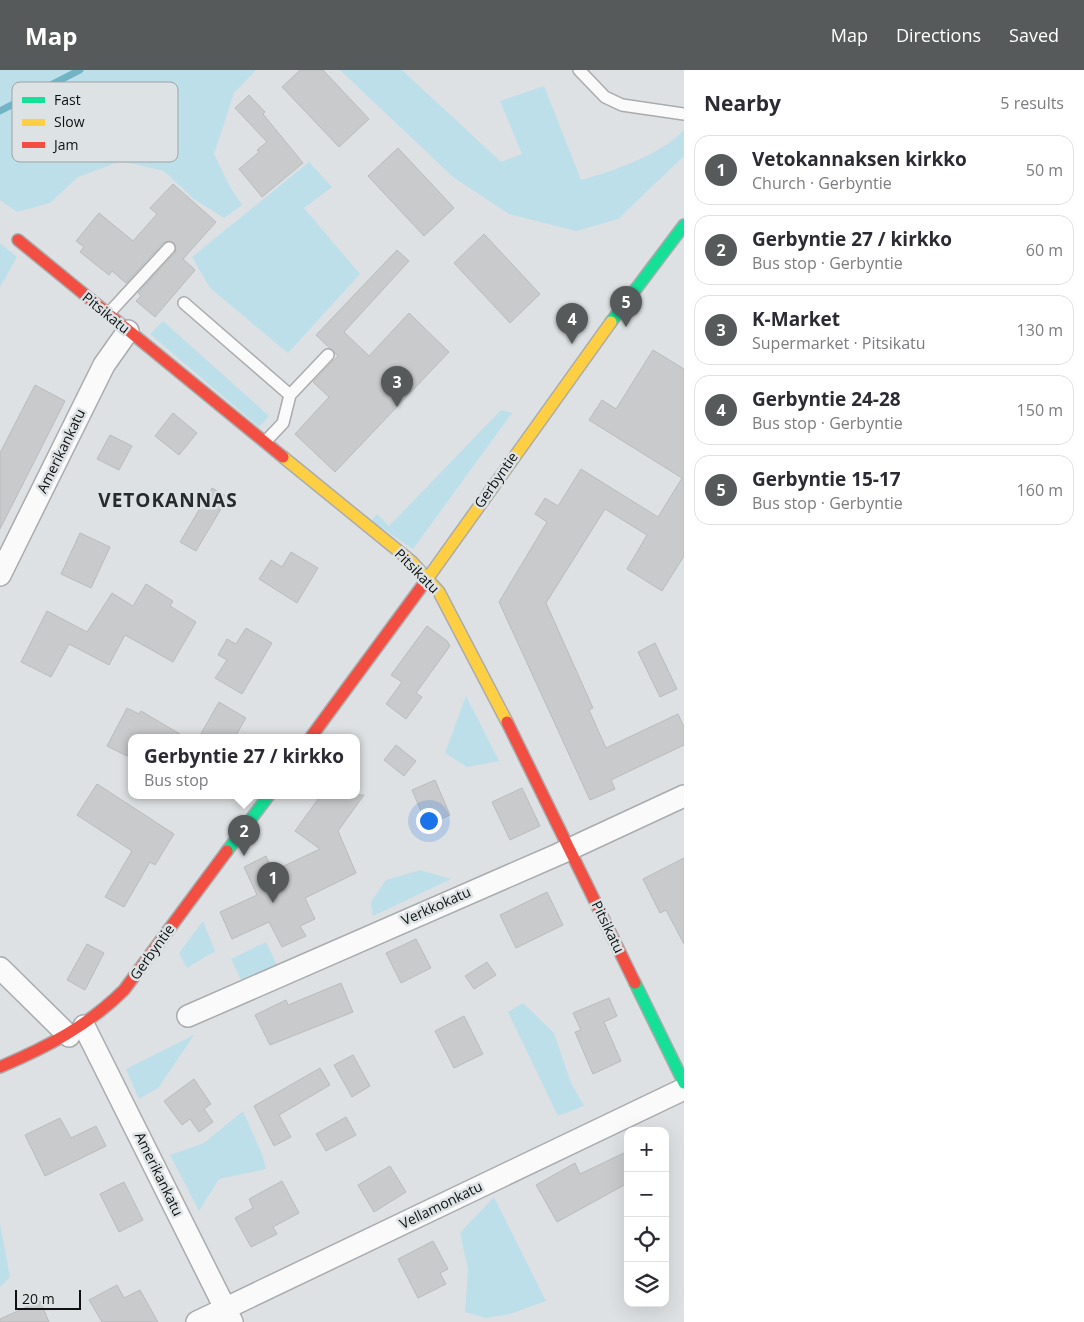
<!DOCTYPE html>
<meta charset="utf-8">
<style>
body{margin:0;font-family:"Open Sans",sans-serif;background:#f7f7f7;color:#2b2b33}
.controls{position:absolute;right:15px;bottom:15px;display:grid;overflow:hidden;border-radius:10px;box-shadow:0 5px 20px #0002}
.controls button{width:45px;height:45px;display:grid;place-items:center;padding:0;border:0;border-bottom:1px solid #e1e1e2;background:#fff;color:#2b2b33;font:25px sans-serif}
.scale{position:absolute;left:15px;bottom:12px;width:66px;box-sizing:border-box;padding-left:5px;border:2px solid #0f1111;border-top:0;font-size:14px;line-height:18px;white-space:nowrap;color:#0f1111;-webkit-text-stroke:4px #dde2e4;paint-order:stroke}
.you{position:absolute;left:428px;top:750px;width:18px;height:18px;margin:-12px;border:4px solid #fff;border-radius:50%;background:#1a73e8;box-shadow:0 0 0 8px #1a73e833}
.badge{display:grid;place-items:center;width:32px;height:32px;border-radius:50%;background:#575a5a;color:#fff;font-size:16px;font-weight:700}
.pin{position:absolute;translate:-50% -41px;filter:drop-shadow(0 1px 2px #0008)}
.pin::after{content:'';position:absolute;top:26px;width:18px;height:15px;background:inherit;clip-path:polygon(0 0,100% 0,50% 100%)}
.popup{position:absolute;left:128px;top:664px;width:232px;height:65px;box-sizing:border-box;display:grid;place-content:center;border-radius:10px;background:#fff;filter:drop-shadow(0 1px 4px #0005);font-size:16px;white-space:nowrap;color:#7c7c81}
.popup b{font-size:19px;color:#2b2b33}
.popup::after{content:'';position:absolute;left:50%;top:100%;margin-left:-10px;border:10px solid transparent;border-top-color:#fff}
.list{margin:0;padding:0;list-style:none}
h2{display:flex;justify-content:space-between;align-items:center;height:65px;margin:0;padding:0 20px;font-size:21px}
h2 small{font-size:16px;font-weight:400;color:#7c7c81}
.list li{display:grid;grid-template-columns:32px 1fr auto;gap:15px;align-items:center;box-sizing:border-box;height:70px;margin:0 10px 10px;padding:0 10px;border:1px solid #e1e1e2;border-radius:15px}
.list b{display:block;font-size:19px;white-space:nowrap}
.list p{margin:0;font-size:16px;white-space:nowrap;color:#7c7c81}
.list em{font-size:16px;font-style:normal;color:#7c7c81}
.icon{flex:none;width:28px;height:28px;fill:none;stroke:currentColor;stroke-width:2;stroke-linecap:round;stroke-linejoin:round}
.map{position:relative;flex:none;width:684px;height:1252px;overflow:hidden}
header{display:flex;align-items:center;gap:30px;box-sizing:border-box;height:70px;padding:0 25px;background:#575a5a;color:#fff}
header strong{font-size:24px}
nav{display:flex;gap:28px;margin-inline-start:auto;font-size:18px}
main{display:flex}
aside{flex:1;background:#fff}
.map>svg:first-child{display:block}
.green{fill:#bddfe9}
.lines{fill:none;stroke-linecap:round;stroke-linejoin:round}
.stream{stroke:#72b4c5;stroke-width:7}
.building{fill:#c8cacc;stroke:#b9bbbc}
.lane-casing{stroke:#a9abad;stroke-width:14}
.street-casing{stroke:#a9abad;stroke-width:24}
.fast-casing{stroke:#a9abad;stroke-width:14}
.slow-casing{stroke:#a9abad;stroke-width:14}
.jam-casing{stroke:#a9abad;stroke-width:14}
.lane{stroke:#fafafb;stroke-width:11}
.street{stroke:#fafafb;stroke-width:21}
.fast{stroke:#16e098;stroke-width:11}
.slow{stroke:#ffcf43;stroke-width:11}
.jam{stroke:#f24e42;stroke-width:11}
.labels{text-anchor:middle;stroke-width:5;stroke-linejoin:round;paint-order:stroke}
.street-label{font-size:14px;fill:#0f1111;stroke:#dde2e4}
.district-label{font-size:19px;font-weight:bold;letter-spacing:1px;fill:#282b2d;stroke:#dde2e4}
.key{fill:#dde2e4;stroke:#9fa3a5;stroke-width:1}
.key-label{font-size:14px;fill:#0f1111}
</style>
<header>
<strong>Map</strong>
<nav><a>Map</a><a>Directions</a><a>Saved</a></nav>
</header>
<main>
<div class="map">
<svg width="684" height="1252" viewBox="0 0 684 1252">
<rect width="100%" height="100%" fill="#dee1e3"/>
<!-- green -->
<g class="green">
<polygon points="0,0 256,0 234,23 214,84 230,117 242,135 224,148 194,129 164,101 121,91 78,107 50,133 17,142 0,130"/>
<path d="M340 0H402L501 92 522 84 500 31 544 16 581 110C613 101 661 85 684 60V86L618 149 576 161 509 144 453 107Z"/>
<polygon points="309,92 332,117 304,138 360,204 288,283 210,218 192,187"/>
<polygon points="0,173 17,187 0,217"/>
<polygon points="163,251 269,346 259,357 150,264"/>
<polygon points="501,340 512,343 413,479 371,451 377,444 389,456"/>
<polygon points="466,626 499,691 467,697 445,683"/>
<polygon points="420,800 451,809 373,846 371,832 386,810"/>
<polygon points="203,851 215,881 187,898 179,883"/>
<polygon points="266,872 279,899 244,916 231,889"/>
<polygon points="523,933 554,963 571,1013 584,1036 558,1046 508,942"/>
<polygon points="194,965 158,1018 139,1029 126,999"/>
<polygon points="243,1041 262,1084 266,1099 219,1109 199,1141 170,1085 204,1073"/>
<polygon points="494,1127 546,1231 510,1244 486,1248 465,1242 468,1200 460,1163"/>
<polygon points="0,1153 10,1207 0,1217"/>
</g>
<g class="lines">
<!-- stream -->
<polyline class="stream" points="0,41 80,0"/>
</g>
<!-- building -->
<g class="building">
<polygon points="300,0 323,0 369,49 339,77 282,17"/>
<polygon points="249,25 265,42 263,44 303,93 262,127 239,99 259,82 257,80 267,72 235,38"/>
<polygon points="398,78 454,138 424,166 368,106"/>
<polygon points="173,114 216,152 183,189 195,200 155,247 136,231 141,226 138,223 175,183 176,179 174,173 170,171 163,173 126,213 112,201 109,205 80,182 84,177 76,171 99,143 133,171 157,144 150,138"/>
<polygon points="484,164 540,224 510,253 454,193"/>
<polygon points="397,180 409,191 344,262 369,286 409,243 449,282 335,402 295,364 329,327 313,312 338,286 316,265"/>
<polygon points="653,280 684,299 684,486 662,521 627,499 647,465 605,439 546,533 593,638 589,640 606,678 678,644 684,657 684,675 611,710 615,719 590,730 499,532 547,452 535,444 545,428 558,436 581,399 658,447 682,408 589,350 602,330 616,339"/>
<polygon points="35,315 65,331 0,459 0,383"/>
<polygon points="173,343 197,363 179,385 155,366"/>
<polygon points="110,365 132,376 119,400 97,389"/>
<polygon points="212,418 228,427 196,481 180,472"/>
<polygon points="80,463 110,477 91,518 61,504"/>
<polygon points="291,482 318,498 297,533 259,509 271,490 282,497"/>
<polygon points="146,514 173,531 170,536 196,552 173,592 125,565 109,595 69,574 51,607 21,592 47,541 87,562 112,523 133,536"/>
<polygon points="427,556 447,571 450,576 416,623 422,627 406,649 386,634 402,612 391,605"/>
<polygon points="246,558 272,573 242,624 215,608 227,590 218,585 227,569 236,574"/>
<polygon points="655,573 677,619 660,627 638,582"/>
<polygon points="219,632 246,648 235,667 199,667"/>
<polygon points="127,638 139,644 141,641 185,667 132,667 132,679 127,686 107,676"/>
<polygon points="396,675 416,691 404,706 384,690"/>
<polygon points="435,710 450,745 427,755 412,720"/>
<polygon points="97,714 174,764 155,795 150,792 124,837 105,827 132,781 77,745"/>
<polygon points="522,718 540,756 510,770 492,732"/>
<polygon points="321,725 364,725 338,761 356,803 305,828 315,849 300,856 306,866 282,877 269,852 232,869 220,842 257,825 244,797 266,786 273,801 320,779 295,761"/>
<polygon points="684,788 684,874 666,840 660,843 643,809"/>
<polygon points="547,822 563,855 516,878 500,845"/>
<polygon points="416,869 431,898 401,913 386,883"/>
<polygon points="87,874 104,883 85,920 67,910"/>
<polygon points="487,892 496,905 474,919 465,906"/>
<polygon points="341,913 353,942 270,975 255,945 286,930 288,935"/>
<polygon points="609,928 617,946 604,952 621,991 593,1004 575,962 581,960 573,943"/>
<polygon points="464,946 483,984 454,998 435,961"/>
<polygon points="353,985 370,1016 352,1027 334,995"/>
<polygon points="320,998 330,1015 279,1045 291,1067 274,1076 254,1036"/>
<polygon points="194,1009 211,1034 204,1039 213,1052 199,1062 190,1049 182,1055 164,1031"/>
<polygon points="346,1047 356,1065 326,1081 316,1064"/>
<polygon points="60,1048 71,1068 96,1056 106,1076 45,1106 25,1065"/>
<polygon points="628,1081 628,1113 557,1152 536,1115 575,1093 580,1104"/>
<polygon points="390,1096 406,1122 374,1142 358,1115"/>
<polygon points="282,1111 299,1143 273,1157 277,1164 251,1177 235,1148 253,1138 249,1129"/>
<polygon points="124,1112 143,1150 119,1162 100,1124"/>
<polygon points="433,1171 448,1199 440,1203 446,1214 418,1228 398,1189"/>
<polygon points="117,1215 124,1228 140,1220 158,1252 102,1252 89,1230"/>
<polygon points="40,1231 49,1252 0,1252 0,1249"/>
</g>
<g class="lines">
<!-- lane casing -->
<g class="lane-casing">
<g id="lane">
<polyline points="579,0 605,27 622,35 684,44"/>
<polyline points="184,233 290,325"/>
<polyline points="109,243 169,178"/>
<polyline points="265,372 283,353 290,325 328,285"/>
</g>
</g>
<!-- street casing -->
<g class="street-casing">
<g id="street">
<polyline points="0,505 104,295 128,261"/>
<polyline points="0,898 69,966"/>
<polyline points="188,946 559,784 684,726"/>
<polyline points="84,956 232,1252"/>
<polyline points="197,1252 684,1019"/>
</g>
</g>
<!-- fast casing -->
<g class="fast-casing">
<g id="fast">
<polyline points="611,252 684,155"/>
<polyline points="227,781 269,725"/>
<polyline points="635,913 684,1013"/>
</g>
</g>
<!-- slow casing -->
<g class="slow-casing">
<g id="slow">
<polyline points="283,387 412,492 439,522 507,652"/>
<polyline points="425,512 611,252"/>
</g>
</g>
<!-- jam casing -->
<g class="jam-casing">
<g id="jam">
<polyline points="18,170 283,387"/>
<polyline points="507,652 635,913"/>
<polyline points="311,667 425,512"/>
<path d="M0 997C47 977 88 956 124 920L227 781"/>
</g>
</g>
<!-- lane -->
<use href="#lane" class="lane"/>
<!-- street -->
<use href="#street" class="street"/>
<!-- fast -->
<use href="#fast" class="fast"/>
<!-- slow -->
<use href="#slow" class="slow"/>
<!-- jam -->
<use href="#jam" class="jam"/>
</g>
<g class="labels">
<!-- street labels -->
<g class="street-label">
<text transform="translate(106 243) rotate(39)" y="5">Pitsikatu</text>
<text transform="translate(61 381) rotate(-64)" y="5">Amerikankatu</text>
<text transform="translate(496 410) rotate(-55)" y="5">Gerbyntie</text>
<text transform="translate(417 501) rotate(45)" y="5">Pitsikatu</text>
<text transform="translate(436 836) rotate(-24)" y="5">Verkkokatu</text>
<text transform="translate(608 857) rotate(64)" y="5">Pitsikatu</text>
<text transform="translate(152 882) rotate(-54)" y="5">Gerbyntie</text>
<text transform="translate(159 1104) rotate(64)" y="5">Amerikankatu</text>
<text transform="translate(441 1135) rotate(-26)" y="5">Vellamonkatu</text>
</g>
<!-- district labels -->
<g class="district-label">
<text x="168" y="437">VETOKANNAS</text>
</g>
</g>
<!-- legend -->
<rect x="12" y="12" width="166" height="80" rx="8" class="key"/>
<rect x="22" y="27" width="23" height="6" fill="#16e098"/>
<rect x="22" y="49" width="23" height="7" fill="#ffcf43"/>
<rect x="22" y="72" width="23" height="6" fill="#f24e42"/>
<g class="key-label">
<text x="54" y="35">Fast</text>
<text x="54" y="57">Slow</text>
<text x="54" y="80">Jam</text>
</g>
</svg>
<div class="controls">
<button>+</button>
<button>−</button>
<button><svg class="icon" aria-label="locate" viewBox="0 0 24 24"><circle cx="12" cy="12" r="6"/><path d="M12 2v4M12 18v4M2 12h4M18 12h4"/></svg></button>
<button><svg class="icon" aria-label="layers" viewBox="0 0 24 24"><path d="M12 4l9 5-9 5-9-5zM3 14l9 5 9-5"/></svg></button>
</div>
<div class="scale">20 m</div>
<div class="you"></div>
<div class="pin badge" style="left:273px;top:833px">1</div>
<div class="pin badge" style="left:244px;top:786px">2</div>
<div class="popup"><b>Gerbyntie 27 / kirkko</b>Bus stop</div>
<div class="pin badge" style="left:397px;top:337px">3</div>
<div class="pin badge" style="left:572px;top:274px">4</div>
<div class="pin badge" style="left:626px;top:257px">5</div>
</div>
<aside>
<h2>Nearby<small>5 results</small></h2>
<ul class="list">
<li><span class="badge">1</span><div><b>Vetokannaksen kirkko</b><p>Church · Gerbyntie</p></div><em>50 m</em></li>
<li><span class="badge">2</span><div><b>Gerbyntie 27 / kirkko</b><p>Bus stop · Gerbyntie</p></div><em>60 m</em></li>
<li><span class="badge">3</span><div><b>K-Market</b><p>Supermarket · Pitsikatu</p></div><em>130 m</em></li>
<li><span class="badge">4</span><div><b>Gerbyntie 24-28</b><p>Bus stop · Gerbyntie</p></div><em>150 m</em></li>
<li><span class="badge">5</span><div><b>Gerbyntie 15-17</b><p>Bus stop · Gerbyntie</p></div><em>160 m</em></li>
</ul>
</aside>
</main>
